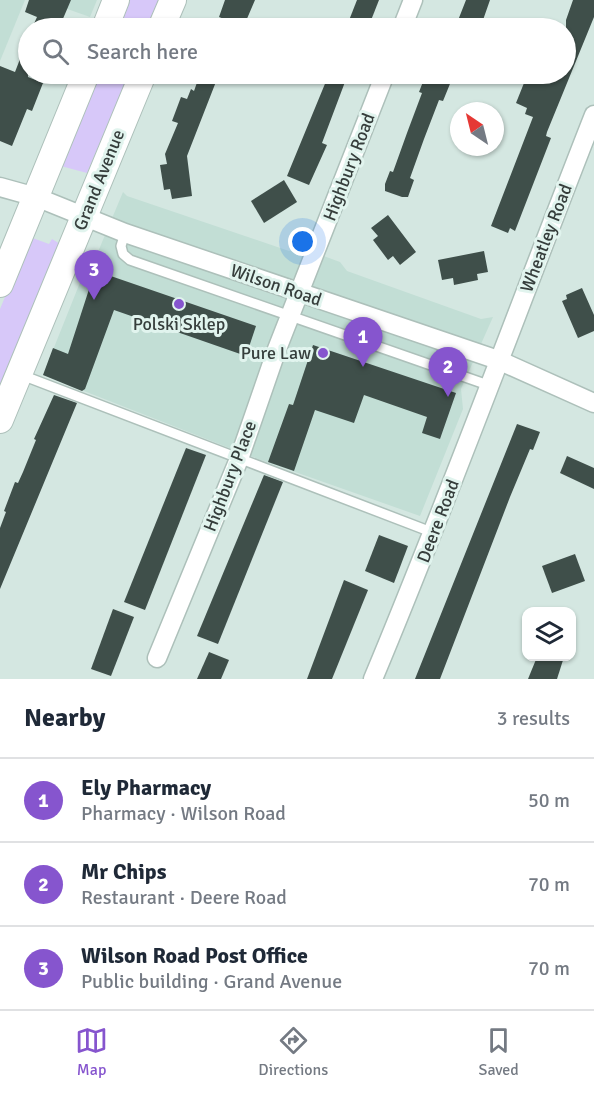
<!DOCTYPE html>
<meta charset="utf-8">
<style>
body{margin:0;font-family:Signika,sans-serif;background:#f6f6f7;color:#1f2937}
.controls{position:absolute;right:18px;bottom:18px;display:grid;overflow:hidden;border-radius:12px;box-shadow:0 2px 4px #0004}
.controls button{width:54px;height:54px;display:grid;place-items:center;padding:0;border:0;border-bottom:2px solid #e0e1e3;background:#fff;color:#1f2937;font:30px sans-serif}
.compass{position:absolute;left:450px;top:102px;width:54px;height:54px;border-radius:50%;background:#fff;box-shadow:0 2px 4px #0004;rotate:325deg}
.you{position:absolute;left:303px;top:242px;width:21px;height:21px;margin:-15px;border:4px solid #fff;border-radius:50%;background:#1a73e8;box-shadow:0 0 0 9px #1a73e833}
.badge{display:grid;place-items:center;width:39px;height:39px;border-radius:50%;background:#8655ce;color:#fff;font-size:20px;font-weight:700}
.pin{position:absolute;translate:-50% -50px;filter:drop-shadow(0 2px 3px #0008)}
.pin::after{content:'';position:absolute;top:32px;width:21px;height:18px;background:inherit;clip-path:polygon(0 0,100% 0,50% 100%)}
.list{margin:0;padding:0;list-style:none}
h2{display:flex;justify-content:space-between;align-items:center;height:78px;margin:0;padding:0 24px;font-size:26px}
h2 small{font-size:20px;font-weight:400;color:#747a83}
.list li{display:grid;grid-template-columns:39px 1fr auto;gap:18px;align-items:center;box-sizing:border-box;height:84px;padding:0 24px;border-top:2px solid #e0e1e3}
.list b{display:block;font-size:22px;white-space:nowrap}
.list p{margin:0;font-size:20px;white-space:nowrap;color:#747a83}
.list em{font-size:20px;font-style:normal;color:#747a83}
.icon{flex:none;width:33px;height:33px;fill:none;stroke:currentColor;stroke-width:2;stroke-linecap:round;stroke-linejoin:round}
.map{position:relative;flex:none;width:594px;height:679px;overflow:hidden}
.search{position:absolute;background:#fff;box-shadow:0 2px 4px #0004;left:18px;right:18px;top:18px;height:66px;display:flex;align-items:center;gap:15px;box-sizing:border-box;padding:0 21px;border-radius:33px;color:#747a83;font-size:22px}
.sheet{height:330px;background:#fff}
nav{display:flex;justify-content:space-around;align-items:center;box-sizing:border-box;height:84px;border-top:2px solid #e0e1e3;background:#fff;font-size:16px;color:#747a83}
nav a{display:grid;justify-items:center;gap:3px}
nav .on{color:#8655ce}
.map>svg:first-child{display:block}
.built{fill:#c2ded5}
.green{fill:#d7c8f9}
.building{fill:#3f4f4a}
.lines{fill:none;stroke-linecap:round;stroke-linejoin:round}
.lane-casing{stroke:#adc0ba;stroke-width:12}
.street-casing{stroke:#adc0ba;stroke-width:21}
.secondary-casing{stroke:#adc0ba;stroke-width:28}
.lane{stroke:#fff;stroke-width:9}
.street{stroke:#fff;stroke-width:18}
.secondary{stroke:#fff;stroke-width:26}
.poi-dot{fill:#8655ce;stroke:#e1f4ee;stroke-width:2}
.labels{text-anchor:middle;stroke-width:6;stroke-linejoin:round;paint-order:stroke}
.street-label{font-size:18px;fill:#363e3c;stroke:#e1f4ee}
.poi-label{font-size:18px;fill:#363e3c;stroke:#e1f4ee}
</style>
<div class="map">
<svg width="594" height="679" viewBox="0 0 594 679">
<rect width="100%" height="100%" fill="#d4e7e1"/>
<!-- built -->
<g class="built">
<polygon points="0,0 25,0 0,61"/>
<polygon points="42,0 97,0 90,17"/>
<polygon points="123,192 127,196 289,251 299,247 340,262 347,271 481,319 493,317 461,389 463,409 420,516 250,456 43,375 83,275 90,271"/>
</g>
<!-- green -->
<g class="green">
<polygon points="128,0 160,0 148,28 115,28"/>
<polygon points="95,74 129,74 87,173 57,165"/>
<polygon points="30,237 49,244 52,239 60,244 0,390 0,309"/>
</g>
<!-- building -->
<g class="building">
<polygon points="29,0 71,0 59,28 32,28 37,17 25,12"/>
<polygon points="225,0 255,0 243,28 221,28 224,19 219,17"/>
<polygon points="357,0 379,0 368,28 346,28"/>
<polygon points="466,0 490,0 483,20 478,18 474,28 455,28"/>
<polygon points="573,0 594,0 594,17 547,132 546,136 551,138 515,231 510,228 508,233 491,226 533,117 525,114 527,108 516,103 526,78 537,82 540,74 566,74 566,20"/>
<polygon points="27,41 28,77 43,83 32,111 27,109 12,146 0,141 0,66 15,72"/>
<polygon points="200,74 219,74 187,156 192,196 172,199 170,189 164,190 160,165 167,164 165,154 178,123 172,121 181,97 187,99 191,89 194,91"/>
<polygon points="329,74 348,74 322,143 327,145 309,185 287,176"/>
<polygon points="426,74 454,74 443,101 439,100 424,139 410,178 414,180 408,197 402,197 385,191 385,184 390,171 393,172 407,133 422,93 419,92"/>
<polygon points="284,180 297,202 264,223 251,201"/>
<polygon points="388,215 416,252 400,265 393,256 388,260 373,240 378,236 371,228"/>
<polygon points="484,251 488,272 477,274 478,280 454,285 453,278 442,280 438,260"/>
<polygon points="102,273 256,326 246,356 114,310 85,389 82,391 43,375 53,348 68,354 93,277"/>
<polygon points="582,288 594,315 594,331 578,338 562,301 567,299 566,295"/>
<polygon points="313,345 456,393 440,439 422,433 427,417 364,395 354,423 315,410 294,471 268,462 289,404 293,405"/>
<polygon points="54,395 77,403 0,589 0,528 6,512 4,511 15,482 18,483 23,472 36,440 34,439"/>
<polygon points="517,424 540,432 533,450 530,449 510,497 440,679 415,679"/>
<polygon points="186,448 206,455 145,610 124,602"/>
<polygon points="567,456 594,468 594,489 560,473"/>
<polygon points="264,475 283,482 218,644 197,636"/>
<polygon points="379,535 408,546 394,583 365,571"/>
<polygon points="575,554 585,581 552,593 542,566"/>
<polygon points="344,580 368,590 332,679 307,679"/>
<polygon points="113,609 134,617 111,676 91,669"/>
<polygon points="209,652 229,660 221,679 197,679"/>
<polygon points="537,657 564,657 557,679 528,679"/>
</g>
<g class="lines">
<!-- lane casing -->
<g class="lane-casing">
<g id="lane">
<polyline points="125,233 121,246 123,254 130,260 488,385"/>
<polyline points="19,374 434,533"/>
</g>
</g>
<!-- street casing -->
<g class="street-casing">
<g id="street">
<polyline points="402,28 413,0"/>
<polyline points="0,187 36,197 125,233 498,360 594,403"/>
<polyline points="157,658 239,459 277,349 385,74"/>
<path d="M373 679C451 493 520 303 594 115"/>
</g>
</g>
<!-- secondary casing -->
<g class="secondary-casing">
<g id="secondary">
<polyline points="105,28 116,0"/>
<polyline points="161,28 173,0"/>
<polyline points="0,284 86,74"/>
<polyline points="0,420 143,74"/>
</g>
</g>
<!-- lane -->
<use href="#lane" class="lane"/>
<!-- street -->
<use href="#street" class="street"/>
<!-- secondary -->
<use href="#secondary" class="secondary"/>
</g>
<!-- markers -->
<g class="poi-dot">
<circle cx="179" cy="304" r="6"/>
<circle cx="323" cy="353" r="6"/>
</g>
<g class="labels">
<!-- street labels -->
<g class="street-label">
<text transform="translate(349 167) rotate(-69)" y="6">Highbury Road</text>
<text transform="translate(99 180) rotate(-68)" y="6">Grand Avenue</text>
<text transform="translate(546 238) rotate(-69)" y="6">Wheatley Road</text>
<text transform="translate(276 285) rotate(19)" y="6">Wilson Road</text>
<text transform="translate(230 476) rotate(-69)" y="6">Highbury Place</text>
<text transform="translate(438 521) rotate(-69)" y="6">Deere Road</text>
</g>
<!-- poi labels -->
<g class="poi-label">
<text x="179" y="330">Polski Sklep</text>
<text x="311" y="359" text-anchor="end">Pure Law</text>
</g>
</g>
</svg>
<div class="controls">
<button><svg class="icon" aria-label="layers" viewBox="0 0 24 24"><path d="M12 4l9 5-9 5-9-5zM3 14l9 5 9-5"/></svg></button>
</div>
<svg class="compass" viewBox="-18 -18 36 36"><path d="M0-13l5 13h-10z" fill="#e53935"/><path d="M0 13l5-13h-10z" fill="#747a83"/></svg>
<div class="you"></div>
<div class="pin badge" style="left:363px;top:367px">1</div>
<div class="pin badge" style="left:448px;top:397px">2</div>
<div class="pin badge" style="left:94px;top:300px">3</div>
<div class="search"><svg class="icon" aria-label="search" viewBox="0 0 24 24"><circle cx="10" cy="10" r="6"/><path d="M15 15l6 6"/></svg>Search here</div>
</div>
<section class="sheet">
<h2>Nearby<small>3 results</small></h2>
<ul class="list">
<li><span class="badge">1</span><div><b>Ely Pharmacy</b><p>Pharmacy · Wilson Road</p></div><em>50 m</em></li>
<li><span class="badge">2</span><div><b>Mr Chips</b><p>Restaurant · Deere Road</p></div><em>70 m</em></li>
<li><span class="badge">3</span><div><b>Wilson Road Post Office</b><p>Public building · Grand Avenue</p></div><em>70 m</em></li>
</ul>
</section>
<nav>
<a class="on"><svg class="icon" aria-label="map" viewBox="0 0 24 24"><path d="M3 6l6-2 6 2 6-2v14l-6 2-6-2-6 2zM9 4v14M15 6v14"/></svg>Map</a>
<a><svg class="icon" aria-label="directions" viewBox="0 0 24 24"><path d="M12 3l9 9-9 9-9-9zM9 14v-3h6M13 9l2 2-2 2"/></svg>Directions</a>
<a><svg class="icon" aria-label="saved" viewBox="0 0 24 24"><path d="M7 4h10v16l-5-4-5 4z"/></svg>Saved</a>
</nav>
